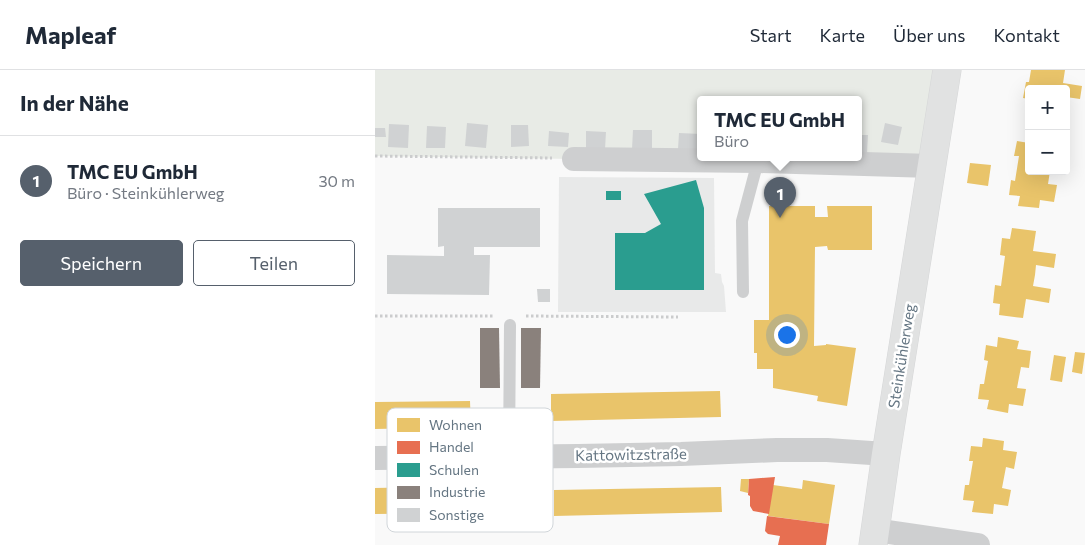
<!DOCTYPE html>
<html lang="de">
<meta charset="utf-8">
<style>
body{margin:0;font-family:Commissioner,sans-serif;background:#f6f6f7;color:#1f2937}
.controls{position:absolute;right:15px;top:15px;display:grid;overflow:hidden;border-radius:5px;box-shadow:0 5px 20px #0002}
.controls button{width:45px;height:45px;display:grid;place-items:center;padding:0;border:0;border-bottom:1px solid #e0e1e3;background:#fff;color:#1f2937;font:25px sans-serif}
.you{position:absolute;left:411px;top:264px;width:18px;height:18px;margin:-12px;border:4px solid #fff;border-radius:50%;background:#1a73e8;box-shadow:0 0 0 8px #1a73e833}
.badge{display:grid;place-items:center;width:32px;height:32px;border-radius:50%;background:#56606c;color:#fff;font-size:16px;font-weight:700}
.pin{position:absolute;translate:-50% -41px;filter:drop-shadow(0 1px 2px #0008)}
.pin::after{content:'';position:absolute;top:26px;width:18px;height:15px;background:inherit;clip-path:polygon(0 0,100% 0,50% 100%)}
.popup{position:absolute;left:322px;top:26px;width:165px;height:65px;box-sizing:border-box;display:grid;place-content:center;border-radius:5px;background:#fff;filter:drop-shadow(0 1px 4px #0005);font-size:16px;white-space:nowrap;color:#747a83}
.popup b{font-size:19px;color:#1f2937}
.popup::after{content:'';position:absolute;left:50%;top:100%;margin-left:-10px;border:10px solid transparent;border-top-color:#fff}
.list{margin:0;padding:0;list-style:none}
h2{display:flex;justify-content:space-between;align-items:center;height:65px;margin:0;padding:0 20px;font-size:21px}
h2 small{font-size:16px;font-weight:400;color:#747a83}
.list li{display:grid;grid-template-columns:32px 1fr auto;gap:15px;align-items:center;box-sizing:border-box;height:90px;padding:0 20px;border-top:1px solid #e0e1e3}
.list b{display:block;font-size:19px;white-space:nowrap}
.list p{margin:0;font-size:16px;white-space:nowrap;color:#747a83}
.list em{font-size:16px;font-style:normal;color:#747a83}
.actions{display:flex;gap:10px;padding:15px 20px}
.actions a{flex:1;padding:11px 0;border:1px solid #56606c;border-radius:5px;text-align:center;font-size:18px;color:#56606c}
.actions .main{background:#56606c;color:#fff}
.map{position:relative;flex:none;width:710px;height:475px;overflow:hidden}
header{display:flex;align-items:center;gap:30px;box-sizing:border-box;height:70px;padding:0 25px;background:#fff;border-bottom:1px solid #e0e1e3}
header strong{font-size:24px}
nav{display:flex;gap:28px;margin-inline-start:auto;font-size:18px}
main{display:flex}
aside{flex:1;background:#fff}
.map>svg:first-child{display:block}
.built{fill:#e8e9e9}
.green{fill:#e8ebe6;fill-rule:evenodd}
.homes{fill:#e9c46a}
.shops{fill:#e76f51}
.schools{fill:#2a9d8f}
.industry{fill:#8a817c}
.building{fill:#d0d2d3}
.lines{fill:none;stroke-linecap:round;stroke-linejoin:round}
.secondary-casing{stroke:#d5d6d7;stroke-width:29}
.path{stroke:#cbcccd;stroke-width:3;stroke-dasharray:2.5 2.5;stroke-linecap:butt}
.lane{stroke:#cecfd0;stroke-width:12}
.street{stroke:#cecfd0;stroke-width:24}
.secondary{stroke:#e1e2e2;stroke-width:28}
.labels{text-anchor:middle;stroke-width:5;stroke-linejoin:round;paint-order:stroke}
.street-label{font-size:15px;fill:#657683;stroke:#fff}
.key{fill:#fff;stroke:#d1d6da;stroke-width:1}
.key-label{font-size:14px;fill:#657683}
</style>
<header>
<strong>Mapleaf</strong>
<nav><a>Start</a><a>Karte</a><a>Über uns</a><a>Kontakt</a></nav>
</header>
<main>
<aside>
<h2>In der Nähe<small></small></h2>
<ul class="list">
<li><span class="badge">1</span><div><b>TMC EU GmbH</b><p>Büro · Steinkühlerweg</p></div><em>30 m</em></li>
</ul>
<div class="actions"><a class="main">Speichern</a><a>Teilen</a></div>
</aside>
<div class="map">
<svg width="710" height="475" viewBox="0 0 710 475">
<rect width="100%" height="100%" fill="#f9f9f9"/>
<!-- built -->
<polygon class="built" points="184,107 339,108 340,203 346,204 347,212 349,216 351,242 183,242"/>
<!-- green -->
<path class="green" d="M0 0H572L557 96 199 89 0 86ZM326 29H484V87H326Z"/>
<!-- homes -->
<g class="homes">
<polygon points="656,0 690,0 688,13 707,16 705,29 691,27 691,19 654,19 654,29 648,28 651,12 654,12"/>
<polygon points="642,71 654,73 654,101 675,101 673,114 682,115 679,132 665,130 664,138 643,136 645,126 634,125 636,110 640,111 644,86 639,86"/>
<polygon points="595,93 616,95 613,116 592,113"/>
<polygon points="394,136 440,136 440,147 453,147 452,136 497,136 497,180 453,180 452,176 440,177 439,276 451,275 451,274 481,278 472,336 442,331 443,326 398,318 398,299 382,299 382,283 379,283 379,250 394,250"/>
<polygon points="637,158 661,161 658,181 681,184 679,198 661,195 660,205 658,216 676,219 674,233 651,229 648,248 624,245 625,234 618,233 620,215 626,216 630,186 625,185 627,168 635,169"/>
<polygon points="623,267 644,271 642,279 656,281 654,298 646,297 642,318 651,319 648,336 634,334 633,343 612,339 614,330 603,329 605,314 609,314 611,302 613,291 609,290 611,275 622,277"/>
<polygon points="700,282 710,283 707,304 697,302"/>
<polygon points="679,285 691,287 687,312 675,310"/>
<polygon points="345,321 346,347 176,351 176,324"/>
<polygon points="95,331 96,357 0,359 0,332"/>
<polygon points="608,368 629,371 628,380 642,382 639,399 631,397 627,418 636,420 633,436 619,434 618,444 597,442 599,431 588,430 590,415 594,415 598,391 594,391 596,376 607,377"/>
<polygon points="366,409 374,409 373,423 365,421"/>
<polygon points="428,410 460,415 454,454 393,446 398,415 427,419"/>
<polygon points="96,416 97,443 0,444 0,418"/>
<polygon points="346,417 347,442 179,446 179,420"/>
</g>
<!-- shops -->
<g class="shops">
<polygon points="400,407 394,444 378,441 375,436 375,426 373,425 374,409"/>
<polygon points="392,446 454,454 451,475 403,475 405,466 393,464 390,461"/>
</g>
<!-- schools -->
<g class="schools">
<polygon points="321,110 329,138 329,220 240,220 240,163 270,163 286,154 269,124"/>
<rect x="231" y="121" width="15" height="9"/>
</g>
<!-- industry -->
<g class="industry">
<polygon points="105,258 124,258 125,318 105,318"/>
<polygon points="146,258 166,258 165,318 146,318"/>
</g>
<!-- building -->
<g class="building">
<polygon points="92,53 113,55 111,78 90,76"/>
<polygon points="510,53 527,57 523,75 506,72"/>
<polygon points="14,54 34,55 33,78 13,77"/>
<polygon points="136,55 153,55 154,76 136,77"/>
<polygon points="52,56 71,57 70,78 51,78"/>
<polygon points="0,58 10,58 11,67 0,67"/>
<polygon points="258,60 277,60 277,79 257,79"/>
<polygon points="174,61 194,63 193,77 173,76"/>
<polygon points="211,61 231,62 230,79 211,78"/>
<polygon points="304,63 326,64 325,81 303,79"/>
<polygon points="484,65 493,65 492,83 484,82"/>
<polygon points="63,138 165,138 165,177 99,177 99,185 115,185 114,225 12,224 12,185 69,186 69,176 63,177"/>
<polygon points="162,219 175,219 175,232 163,232"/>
</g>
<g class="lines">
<!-- secondary casing -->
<g class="secondary-casing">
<polyline id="secondary" points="498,475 511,384 572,0"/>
</g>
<!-- path -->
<g class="path">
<polyline points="0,86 177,88"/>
<polyline points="0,246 119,246"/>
<polyline points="151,246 303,247"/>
</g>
<!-- lane -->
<g class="lane">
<polyline points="368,222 367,151 383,91"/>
<polyline points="134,386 135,255"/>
</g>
<!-- street -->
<g class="street">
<polyline points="199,89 383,91 557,96"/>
<polyline points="0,388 203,386 306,384 402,380 452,380 511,384"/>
<polyline points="500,460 603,475"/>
</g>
<!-- secondary -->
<use href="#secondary" class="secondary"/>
</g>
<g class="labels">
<!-- street labels -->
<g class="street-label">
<text transform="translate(527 286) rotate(-81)" y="5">Steinkühlerweg</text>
<text transform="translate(256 385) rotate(-1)" y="5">Kattowitzstraße</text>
</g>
</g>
<!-- legend -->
<rect x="12" y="338" width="166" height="124" rx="8" class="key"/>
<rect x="22" y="348" width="23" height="14" fill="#e9c46a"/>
<rect x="22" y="371" width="23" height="13" fill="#e76f51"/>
<rect x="22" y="393" width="23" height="14" fill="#2a9d8f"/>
<rect x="22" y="416" width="23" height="13" fill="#8a817c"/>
<rect x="22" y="438" width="23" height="14" fill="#d0d2d3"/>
<g class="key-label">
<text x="54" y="360">Wohnen</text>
<text x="54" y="382">Handel</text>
<text x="54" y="405">Schulen</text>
<text x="54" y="427">Industrie</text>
<text x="54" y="450">Sonstige</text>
</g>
</svg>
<div class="controls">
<button>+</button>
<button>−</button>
</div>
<div class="you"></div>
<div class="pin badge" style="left:405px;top:148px">1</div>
<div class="popup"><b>TMC EU GmbH</b>Büro</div>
</div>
</main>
